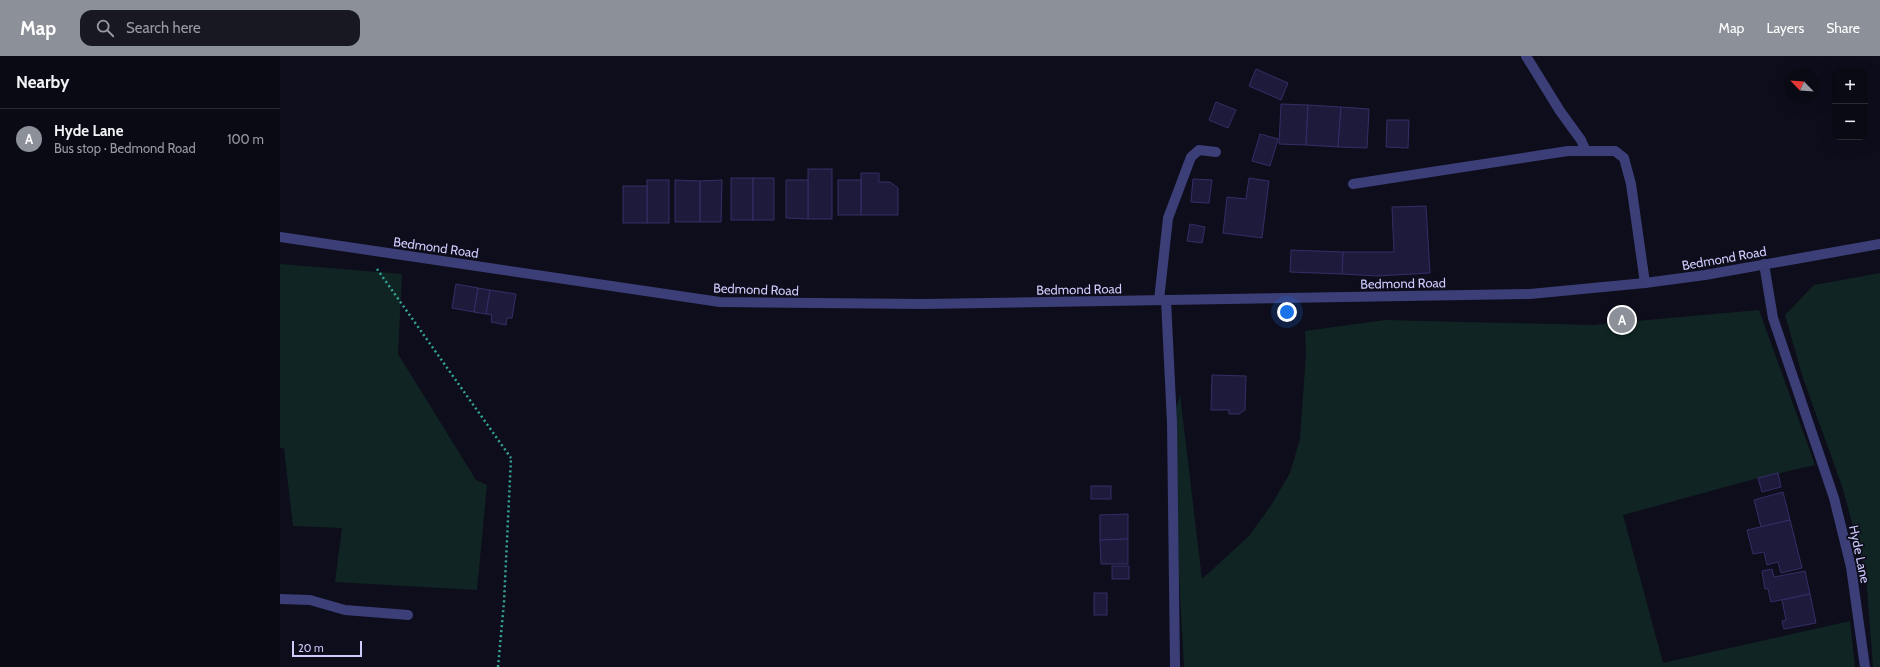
<!DOCTYPE html>
<meta charset="utf-8">
<style>
body{margin:0;font-family:Cabin,sans-serif;background:#181822;color:#f1f3f6}
.controls{position:absolute;right:12px;top:12px;display:grid;overflow:hidden;border-radius:8px;box-shadow:0 4px 16px #0002}
.controls button{width:36px;height:36px;display:grid;place-items:center;padding:0;border:0;border-bottom:1px solid #2a2b34;background:#0a0a15;color:#f1f3f6;font:20px sans-serif}
.compass{position:absolute;left:1504px;top:12px;width:36px;height:36px;border-radius:50%;background:#0a0a15;box-shadow:0 4px 16px #0002;rotate:295deg}
.scale{position:absolute;left:12px;bottom:10px;width:70px;box-sizing:border-box;padding-left:4px;border:2px solid #cdcbfb;border-top:0;font-size:11px;line-height:14px;white-space:nowrap;color:#cdcbfb;-webkit-text-stroke:3px #0e0d1c;paint-order:stroke}
.you{position:absolute;left:1007px;top:256px;width:14px;height:14px;margin:-10px;border:3px solid #fff;border-radius:50%;background:#1a73e8;box-shadow:0 0 0 6px #1a73e833}
.badge{display:grid;place-items:center;width:26px;height:26px;border-radius:50%;background:#8c9099;color:#fff;font-size:13px;font-weight:700}
.pin{position:absolute;translate:-50% -50%;border:2px solid #fff;box-shadow:0 1px 4px #0006}
.list{margin:0;padding:0;list-style:none}
h2{display:flex;justify-content:space-between;align-items:center;height:52px;margin:0;padding:0 16px;font-size:17px}
h2 small{font-size:13px;font-weight:400;color:#999aa0}
.list li{display:grid;grid-template-columns:26px 1fr auto;gap:12px;align-items:center;box-sizing:border-box;height:60px;padding:0 16px;border-top:1px solid #2a2b34}
.list b{display:block;font-size:15px;white-space:nowrap}
.list p{margin:0;font-size:13px;white-space:nowrap;color:#999aa0}
.list em{font-size:13px;font-style:normal;color:#999aa0}
.icon{flex:none;width:22px;height:22px;fill:none;stroke:currentColor;stroke-width:2;stroke-linecap:round;stroke-linejoin:round}
.map{position:relative;flex:none;width:1600px;height:611px;overflow:hidden}
header{display:flex;align-items:center;gap:24px;box-sizing:border-box;height:56px;padding:0 20px;background:#8c9099;color:#fff}
header strong{font-size:19px}
nav{display:flex;gap:22px;margin-inline-start:auto;font-size:14px}
.search{width:280px;height:36px;background:#181822;display:flex;align-items:center;gap:10px;box-sizing:border-box;padding:0 14px;border-radius:12px;color:#999aa0;font-size:15px}
main{display:flex}
aside{flex:1;background:#0a0a15}
.map>svg:first-child{display:block}
.green{fill:#102523}
.building{fill:#1e1a3b;stroke:#342e66}
.lines{fill:none;stroke-linecap:round;stroke-linejoin:round}
.path{stroke:#35a595;stroke-width:2.5;stroke-dasharray:2 3;stroke-linecap:butt}
.service{stroke:#3b3e77;stroke-width:10}
.minor{stroke:#3b3e77;stroke-width:10}
.tertiary{stroke:#3b3e77;stroke-width:10}
.labels{text-anchor:middle;stroke-width:3.5;stroke-linejoin:round;paint-order:stroke}
.street-label{font-size:13px;fill:#cdcbfb;stroke:#0e0d1c}
</style>
<header>
<strong>Map</strong>
<div class="search"><svg class="icon" aria-label="search" viewBox="0 0 24 24"><circle cx="10" cy="10" r="6"/><path d="M15 15l6 6"/></svg>Search here</div>
<nav><a>Map</a><a>Layers</a><a>Share</a></nav>
</header>
<main>
<aside>
<h2>Nearby<small></small></h2>
<ul class="list">
<li><span class="badge">A</span><div><b>Hyde Lane</b><p>Bus stop · Bedmond Road</p></div><em>100 m</em></li>
</ul>
</aside>
<div class="map">
<svg width="1600" height="611" viewBox="0 0 1600 611">
<rect width="100%" height="100%" fill="#0e0d1c"/>
<!-- green -->
<g class="green">
<polygon points="0,208 122,218 118,298 196,424 207,429 197,534 55,526 62,472 13,470 4,392 0,392"/>
<polygon points="1600,217 1600,611 1593,611 1586,518 1562,430 1523,322 1505,259 1534,229"/>
<polygon points="1479,254 1535,409 1478,422 1343,459 1383,607 1570,565 1575,611 904,611 899,520 896,352 900,339 922,523 969,480 992,448 1010,417 1020,383 1026,298 1025,275 1105,264 1312,269"/>
</g>
<!-- building -->
<g class="building">
<polygon points="976,13 1008,27 1001,44 969,30"/>
<polygon points="936,46 956,54 948,72 929,64"/>
<polygon points="1001,48 1028,49 1026,89 999,88"/>
<polygon points="1028,49 1061,51 1058,91 1026,89"/>
<polygon points="1061,51 1089,53 1087,92 1058,91"/>
<polygon points="1107,64 1129,64 1128,92 1106,91"/>
<polygon points="980,78 998,83 990,110 972,105"/>
<rect x="528" y="113" width="24" height="50"/>
<polygon points="581,117 599,117 599,126 610,126 618,132 618,159 581,159"/>
<rect x="451" y="122" width="22" height="42"/>
<rect x="473" y="122" width="21" height="42"/>
<polygon points="969,122 989,125 982,182 943,177 947,141 966,143"/>
<polygon points="913,123 932,124 929,147 911,146"/>
<rect x="367" y="124" width="22" height="43"/>
<polygon points="395,124 420,125 420,166 395,166"/>
<polygon points="442,124 441,166 420,166 420,125"/>
<polygon points="506,124 528,124 528,163 506,162"/>
<rect x="558" y="124" width="23" height="35"/>
<rect x="343" y="130" width="24" height="37"/>
<polygon points="1146,150 1150,217 1097,220 1062,218 1063,196 1114,196 1112,151"/>
<polygon points="910,168 925,171 922,187 907,185"/>
<polygon points="1011,194 1063,196 1062,218 1010,216"/>
<polygon points="176,228 198,232 194,256 172,252"/>
<polygon points="198,232 210,234 206,258 194,256"/>
<polygon points="210,234 236,238 232,262 227,262 226,269 211,266 212,259 206,258"/>
<polygon points="932,319 966,320 965,354 959,358 949,358 949,354 931,354"/>
<polygon points="1498,417 1501,431 1482,436 1478,422"/>
<rect x="811" y="430" width="20" height="13"/>
<polygon points="1503,436 1510,464 1481,471 1474,444"/>
<polygon points="848,458 848,483 820,484 820,459"/>
<polygon points="1510,464 1522,512 1501,517 1498,506 1487,509 1484,496 1473,498 1467,474"/>
<polygon points="848,483 848,508 821,508 820,484"/>
<rect x="832" y="510" width="17" height="13"/>
<polygon points="1492,513 1494,521 1525,515 1530,538 1491,546 1488,533 1485,533 1482,515"/>
<rect x="814" y="537" width="13" height="22"/>
<polygon points="1530,538 1536,567 1504,573 1502,565 1506,564 1502,544"/>
</g>
<g class="lines">
<!-- path -->
<g class="path">
<polyline points="97,213 231,402"/>
<polyline points="218,611 224,546 231,402"/>
</g>
<!-- service -->
<g class="service">
<polyline points="1246,0 1280,55 1301,84 1306,95"/>
<polyline points="1073,128 1288,95 1335,95 1344,102 1351,128 1365,227"/>
<polyline points="879,244 888,162 911,101 919,94 936,96"/>
<polyline points="886,244 892,367 895,611"/>
<polyline points="0,543 30,544 65,554 128,559"/>
</g>
<!-- minor -->
<polyline class="minor" points="1484,208 1493,262 1554,442 1571,511 1585,611"/>
<!-- tertiary -->
<polyline class="tertiary" points="0,181 440,246 643,248 1250,238 1365,227 1425,219 1600,188"/>
</g>
<g class="labels">
<!-- street labels -->
<g class="street-label">
<text transform="translate(156 191) rotate(8)" y="5">Bedmond Road</text>
<text transform="translate(1444 202) rotate(-10)" y="5">Bedmond Road</text>
<text transform="translate(1123 227) rotate(-1)" y="5">Bedmond Road</text>
<text transform="translate(476 233) rotate(2)" y="5">Bedmond Road</text>
<text transform="translate(799 233) rotate(-1)" y="5">Bedmond Road</text>
<text transform="translate(1580 498) rotate(78)" y="5">Hyde Lane</text>
</g>
</g>
</svg>
<div class="controls">
<button>+</button>
<button>−</button>
</div>
<svg class="compass" viewBox="-18 -18 36 36"><path d="M0-13l5 13h-10z" fill="#e53935"/><path d="M0 13l5-13h-10z" fill="#999aa0"/></svg>
<div class="scale">20 m</div>
<div class="you"></div>
<div class="pin badge" style="left:1342px;top:264px">A</div>
</div>
</main>
